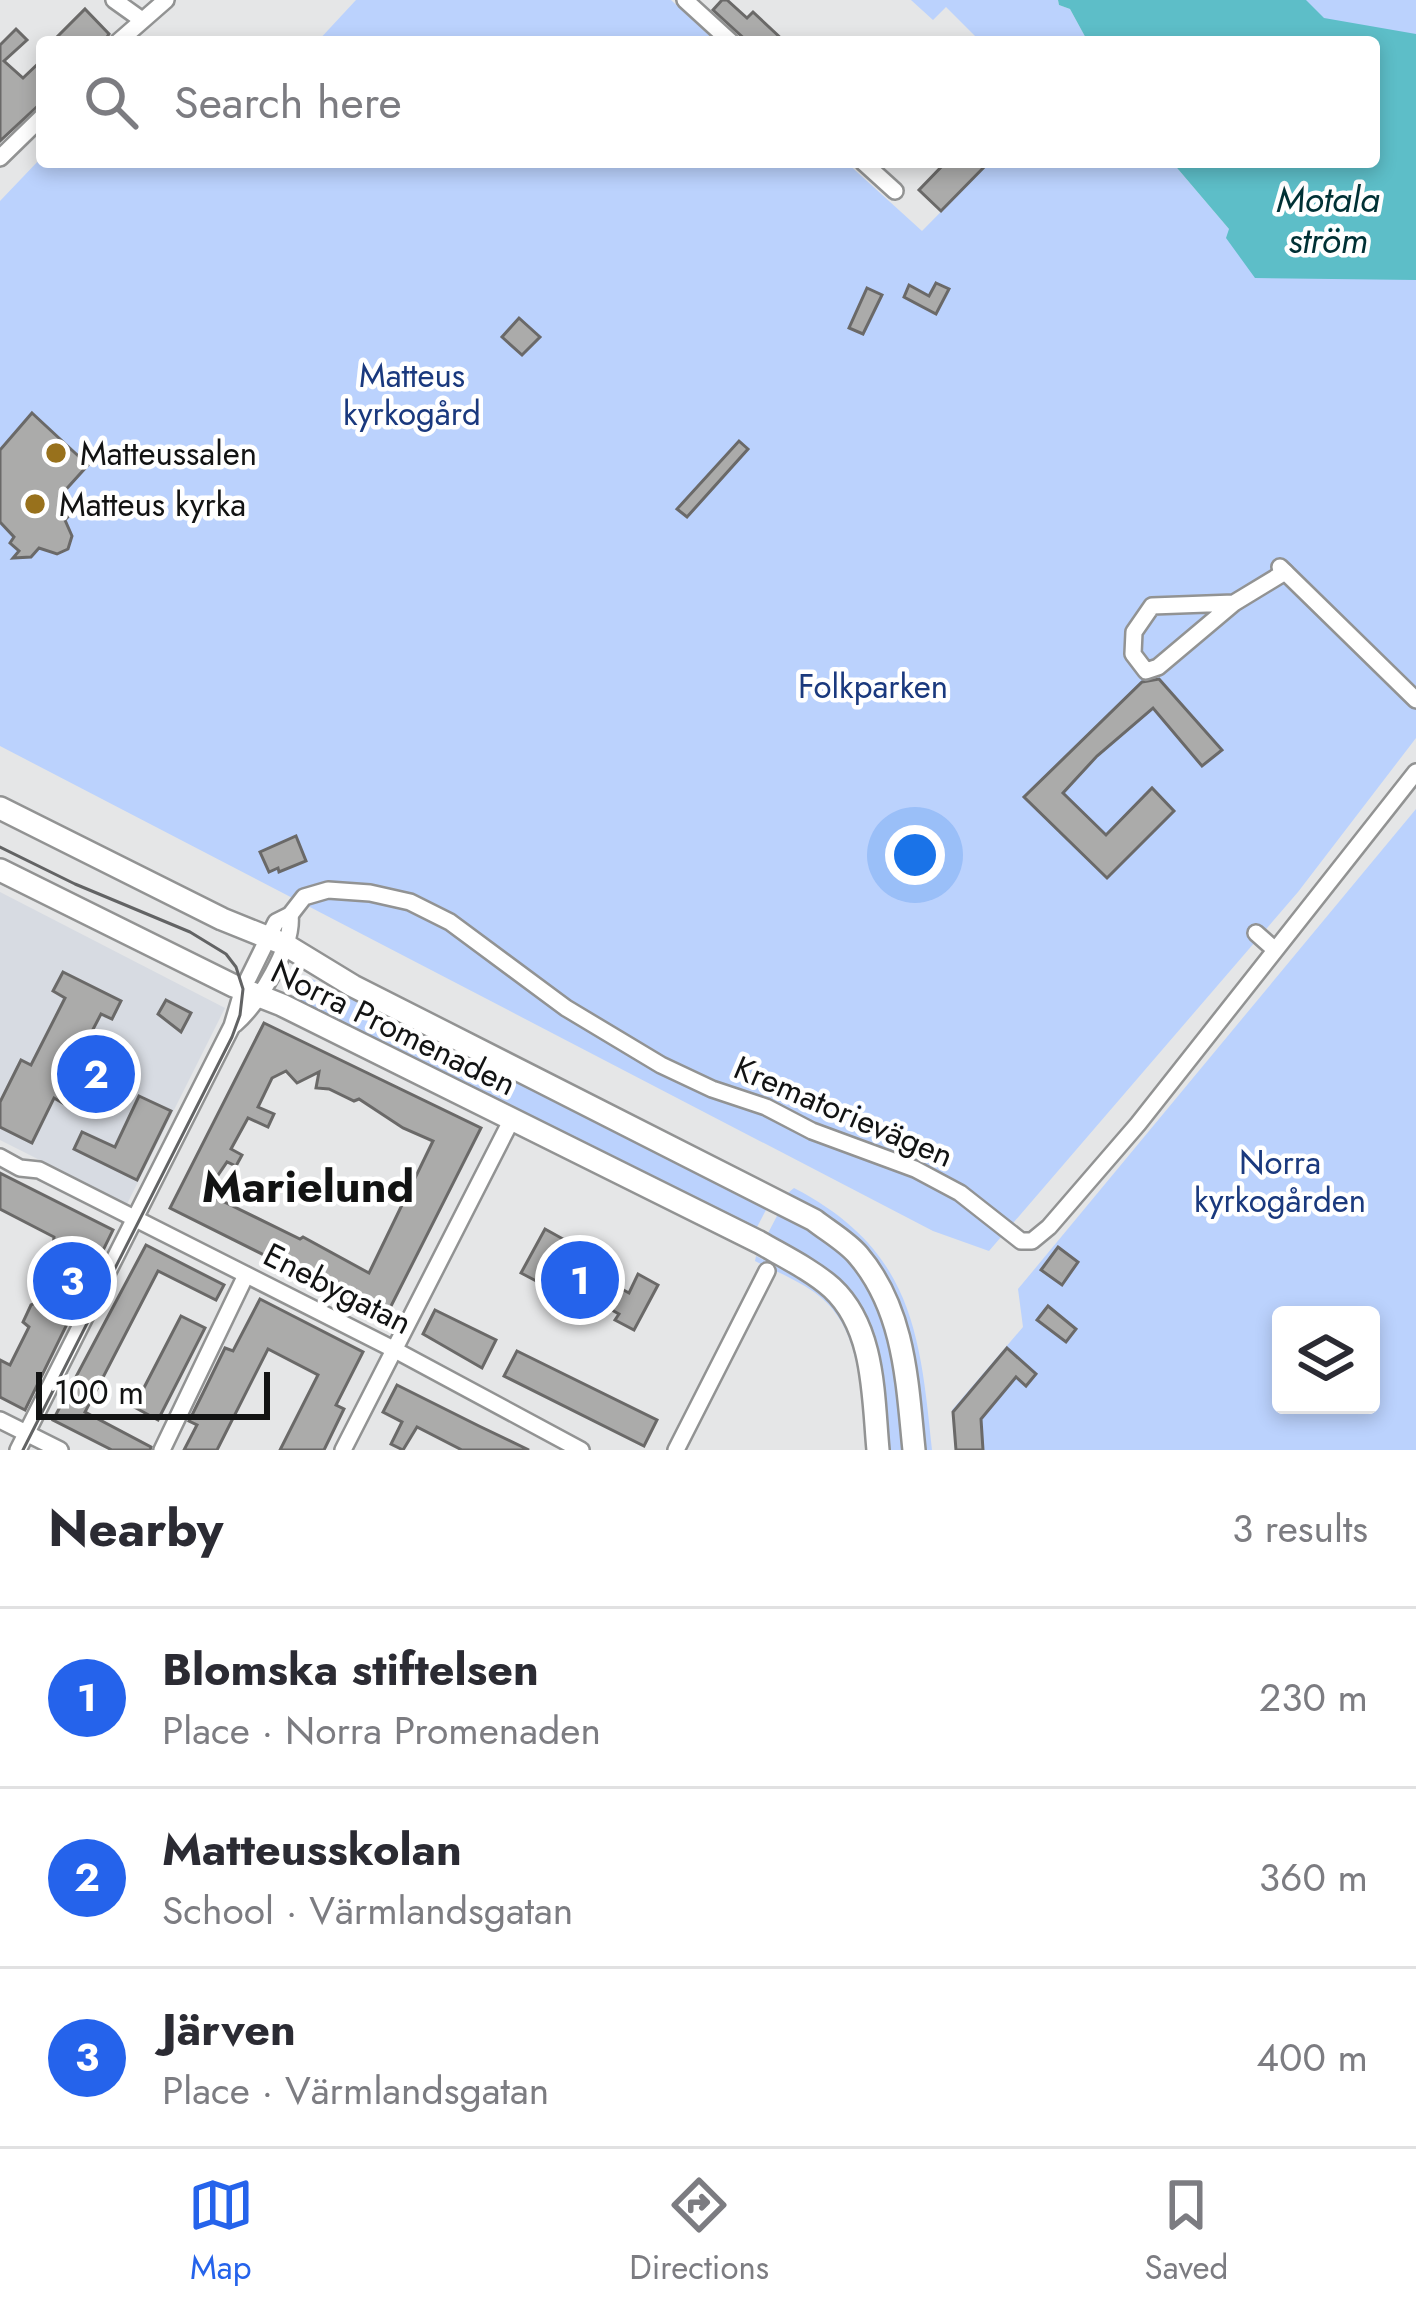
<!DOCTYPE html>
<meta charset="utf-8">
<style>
:root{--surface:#fff;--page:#f2f2f3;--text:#2b2b33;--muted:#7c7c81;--line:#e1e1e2;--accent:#2563eb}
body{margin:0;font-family:Jost,sans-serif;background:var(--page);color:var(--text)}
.controls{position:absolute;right:36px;bottom:36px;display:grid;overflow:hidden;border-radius:12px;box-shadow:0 6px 18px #0003}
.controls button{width:108px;height:108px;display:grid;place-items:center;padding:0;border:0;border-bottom:3px solid var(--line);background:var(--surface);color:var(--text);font:60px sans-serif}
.scale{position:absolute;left:36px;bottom:30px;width:234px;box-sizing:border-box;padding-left:12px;border:6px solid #121313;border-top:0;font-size:33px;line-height:42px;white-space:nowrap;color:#121313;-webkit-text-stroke:9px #fff;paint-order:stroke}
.you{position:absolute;left:915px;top:855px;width:42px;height:42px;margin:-30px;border:9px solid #fff;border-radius:50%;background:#1a73e8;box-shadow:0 0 0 18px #1a73e833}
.badge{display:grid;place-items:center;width:78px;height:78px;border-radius:50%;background:var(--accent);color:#fff;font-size:39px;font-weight:700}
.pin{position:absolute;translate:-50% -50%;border:6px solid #fff;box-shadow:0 3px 12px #0006}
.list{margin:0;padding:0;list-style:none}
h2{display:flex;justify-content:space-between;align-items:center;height:156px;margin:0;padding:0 48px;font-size:51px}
h2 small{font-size:39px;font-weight:400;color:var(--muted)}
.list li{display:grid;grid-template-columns:78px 1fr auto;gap:36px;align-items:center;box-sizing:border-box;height:180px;padding:0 48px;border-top:3px solid var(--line)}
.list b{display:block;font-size:45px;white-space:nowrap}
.list p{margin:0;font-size:39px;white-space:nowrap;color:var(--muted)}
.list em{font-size:39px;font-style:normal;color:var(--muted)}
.icon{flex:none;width:66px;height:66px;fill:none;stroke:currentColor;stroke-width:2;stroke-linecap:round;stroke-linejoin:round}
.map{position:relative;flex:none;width:1416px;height:1450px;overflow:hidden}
.search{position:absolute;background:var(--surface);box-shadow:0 6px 18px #0003;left:36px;right:36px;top:36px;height:132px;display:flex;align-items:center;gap:30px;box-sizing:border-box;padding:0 42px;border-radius:12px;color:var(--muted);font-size:45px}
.sheet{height:696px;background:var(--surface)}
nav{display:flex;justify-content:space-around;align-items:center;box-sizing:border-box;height:168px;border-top:3px solid var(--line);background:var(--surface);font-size:33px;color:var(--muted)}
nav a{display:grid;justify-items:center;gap:6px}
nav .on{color:var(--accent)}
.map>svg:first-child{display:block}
</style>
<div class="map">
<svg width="1416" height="1450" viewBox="0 0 1416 1450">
<rect width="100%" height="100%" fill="#e5e6e7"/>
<!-- built -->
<polygon fill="#d7dbe2" points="0,892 225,1008 127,1204 0,1140"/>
<!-- green -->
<g fill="#bbd2fd" fill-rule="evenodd">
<polygon points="356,0 671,0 716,42 317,42"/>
<polygon points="911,0 1058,0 1059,5 1070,9 1088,42 981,42 946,7 933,20"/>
<polygon points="1251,0 1416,0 1416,738 1298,892 989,1251 933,1231 0,746 0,201 42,157 42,162 846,162 922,231 990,162 1172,162 1229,229 1374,162 1374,42"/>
<path d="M 1416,809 L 1416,1450 L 955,1450 L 952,1410 L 1023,1327 L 1018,1289 ZM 1281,1315 L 1371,1315 L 1371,1405 L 1281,1405 Z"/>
<polygon points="304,975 767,1208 755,1231 292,999"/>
<path d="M 794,1188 C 911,1249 920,1330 932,1450 L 926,1450 C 914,1330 906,1254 788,1193 Z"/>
<path d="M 778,1214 C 893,1270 893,1336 907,1450 L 889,1450 C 884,1407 889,1338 857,1304 C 835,1280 793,1257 766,1237 Z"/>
<path d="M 756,1256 C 867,1311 857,1336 872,1450 L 866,1450 C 860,1396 864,1327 814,1292 C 797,1280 775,1271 755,1261 Z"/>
</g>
<!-- water -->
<polygon fill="#5dbec8" points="1058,0 1306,0 1324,18 1416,34 1416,280 1255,278 1226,238 1229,229 1172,162 1374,162 1374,42 1088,42 1070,9 1059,5"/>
<!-- building -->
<g fill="#ababaa" stroke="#6a6968" stroke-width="3" fill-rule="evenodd">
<polygon points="722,0 727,0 747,18 753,12 785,42 748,42 713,10"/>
<polygon points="85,9 109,34 107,37 102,42 52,42"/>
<polygon points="16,29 27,40 4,61 23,78 42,60 42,102 0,141 0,45"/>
<polygon points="946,162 989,162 941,211 919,190"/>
<polygon points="936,283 949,289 936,314 904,297 909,285 929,296"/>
<polygon points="867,288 882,295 863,334 849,328"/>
<polygon points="519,318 540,337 522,355 502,337"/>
<polygon points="32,413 88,465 61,495 75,509 65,520 72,536 68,549 57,554 39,548 31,557 13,558 19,551 10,543 14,537 0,522 0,450"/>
<polygon points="739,441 748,449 687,517 677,509"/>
<polygon points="1159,679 1222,750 1202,766 1153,708 1097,756 1063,793 1106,835 1152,788 1174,811 1107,878 1024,797 1142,682"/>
<polygon points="296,836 306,861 279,872 278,868 269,872 260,852"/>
<polygon points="63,972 121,1001 112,1019 101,1014 88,1039 91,1051 80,1055 66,1084 75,1088 66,1105 54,1098 32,1143 0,1127 0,1102 21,1060 31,1065 65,998 53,991"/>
<polygon points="166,1000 191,1013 181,1032 158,1014"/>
<path d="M 264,1023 L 481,1128 L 386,1316 L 170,1208 ZM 286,1071 L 297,1083 L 319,1072 L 316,1088 L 329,1089 L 354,1101 L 359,1099 L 403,1128 L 433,1141 L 369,1273 L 303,1237 L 300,1239 L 206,1193 L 227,1162 L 236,1166 L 242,1155 L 231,1149 L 248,1118 L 268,1127 L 274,1114 L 258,1107 L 272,1078 Z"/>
<polygon points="139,1096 171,1111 137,1180 74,1149 82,1132 115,1147"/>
<polygon points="0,1173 113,1230 25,1410 0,1397 0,1360 10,1365 29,1327 23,1322 31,1305 42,1300 62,1259 53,1247 54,1237 0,1209"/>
<polygon points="545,1229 563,1239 554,1256 581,1271 583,1268 629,1293 638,1274 658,1285 634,1330 615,1320 619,1314 592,1299 590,1303 546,1276 542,1284 521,1273"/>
<polygon points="146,1245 224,1285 216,1300 158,1271 85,1412 151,1447 150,1450 112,1450 53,1420"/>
<polygon points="1058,1247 1078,1262 1062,1285 1041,1270"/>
<polygon points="260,1299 363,1352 336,1405 344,1409 324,1450 280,1450 318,1375 268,1349 217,1450 184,1450 197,1425 189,1421 203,1393 225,1348 233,1351"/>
<polygon points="1048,1306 1076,1329 1066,1342 1037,1320"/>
<polygon points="435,1310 496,1340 482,1368 423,1334"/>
<polygon points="181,1316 205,1328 158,1420 134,1407"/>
<polygon points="1007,1348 1036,1374 1026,1386 1016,1377 981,1419 983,1450 956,1450 953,1412"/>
<polygon points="517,1351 657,1420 644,1446 504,1376"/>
<polygon points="397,1385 479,1426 529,1450 462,1450 417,1427 403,1450 391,1444 402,1422 383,1412"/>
</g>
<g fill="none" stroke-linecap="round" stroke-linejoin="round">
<defs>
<g id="minor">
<polyline points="114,0 142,20"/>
<polyline points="685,0 731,42"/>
<polyline points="118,42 166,0"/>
<polyline points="0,158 42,117"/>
<polyline points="863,162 895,191"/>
<polyline points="1280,567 1416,700"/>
<polyline points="1234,603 1152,606 1134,632 1133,654 1146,671 1158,667 1234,603 1285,572"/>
<polyline points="1256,933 1274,949"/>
<path d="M 235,1024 C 258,1004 294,946 290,915"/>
<polyline points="0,1157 20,1168 39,1170 395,1350 581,1450"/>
<polyline points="0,1420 60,1450"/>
<polyline points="18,1450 232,1026 243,989 276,922 290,915 304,897 328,890 370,893 410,902 450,922 566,1008 661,1065 712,1089 766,1107 812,1131 915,1169 960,1193 1021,1241 1032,1241 1049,1227 1138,1124 1416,772"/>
<polyline points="162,1450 246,1275"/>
<polyline points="343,1450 511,1121"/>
<polyline points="676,1450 767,1271"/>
</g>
<g id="major">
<path d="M 0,808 L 222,919 L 284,944 L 353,986 L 814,1220 C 828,1231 847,1242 858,1255 C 905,1310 907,1382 914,1450"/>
<path d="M 0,870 L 234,986 L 282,1005 L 759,1242 C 783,1256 812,1270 832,1288 C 875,1328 873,1396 878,1450"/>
</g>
</defs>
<!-- minor casing -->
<use href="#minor" stroke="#929393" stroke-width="20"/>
<!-- major casing -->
<use href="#major" stroke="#929393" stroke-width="26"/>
<!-- minor -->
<use href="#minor" stroke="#fff" stroke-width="15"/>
<!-- major -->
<use href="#major" stroke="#fff" stroke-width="21"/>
<!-- tram -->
<polyline stroke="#626364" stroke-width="3" points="0,847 75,884 190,932 226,954 236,967 243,989 240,1015 232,1037 23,1450"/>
</g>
<!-- markers -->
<g fill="#98711c" stroke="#fff" stroke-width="4.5">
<circle cx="56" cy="453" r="12"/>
<circle cx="35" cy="504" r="12"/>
</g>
<g text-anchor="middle" stroke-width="9" stroke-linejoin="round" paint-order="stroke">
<!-- park labels -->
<g font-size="33" fill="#1a397e" stroke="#fff">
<text x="412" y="387">Matteus<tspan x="412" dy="38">kyrkogård</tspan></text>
<text x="873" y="698">Folkparken</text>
<text x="1280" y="1174">Norra<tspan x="1280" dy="38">kyrkogården</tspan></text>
</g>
<!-- poi labels -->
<g font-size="33" fill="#121313" stroke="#fff" text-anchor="start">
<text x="80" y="465">Matteussalen</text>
<text x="59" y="516">Matteus kyrka</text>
</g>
<!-- street labels -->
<g font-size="33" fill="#121313" stroke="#fff">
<text transform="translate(394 1027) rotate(26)" y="12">Norra Promenaden</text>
<text transform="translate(844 1111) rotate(23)" y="12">Krematorievägen</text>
<text transform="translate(338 1288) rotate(27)" y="12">Enebygatan</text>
</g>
<!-- water labels -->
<g font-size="36" font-style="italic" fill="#003135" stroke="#fff">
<text x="1328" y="212">Motala<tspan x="1328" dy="41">ström</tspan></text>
</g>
<!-- district labels -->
<g font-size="45" font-weight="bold" fill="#121313" stroke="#fff">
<text x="308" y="1202">Marielund</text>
</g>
</g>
</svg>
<div class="controls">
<button><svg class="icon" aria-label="layers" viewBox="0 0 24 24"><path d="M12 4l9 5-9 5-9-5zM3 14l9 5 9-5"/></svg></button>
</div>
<div class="scale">100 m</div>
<div class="you"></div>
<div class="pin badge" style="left:580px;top:1280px">1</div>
<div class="pin badge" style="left:96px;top:1074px">2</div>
<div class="pin badge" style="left:72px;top:1281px">3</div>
<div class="search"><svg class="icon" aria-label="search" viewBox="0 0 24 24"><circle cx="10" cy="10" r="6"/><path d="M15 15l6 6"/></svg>Search here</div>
</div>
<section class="sheet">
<h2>Nearby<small>3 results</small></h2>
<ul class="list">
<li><span class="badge">1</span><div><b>Blomska stiftelsen</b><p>Place · Norra Promenaden</p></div><em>230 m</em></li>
<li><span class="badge">2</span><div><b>Matteusskolan</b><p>School · Värmlandsgatan</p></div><em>360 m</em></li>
<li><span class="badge">3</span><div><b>Järven</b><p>Place · Värmlandsgatan</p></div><em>400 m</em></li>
</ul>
</section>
<nav>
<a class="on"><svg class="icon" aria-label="map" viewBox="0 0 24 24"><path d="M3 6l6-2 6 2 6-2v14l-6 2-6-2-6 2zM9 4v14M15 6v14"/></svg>Map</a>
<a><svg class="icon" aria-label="directions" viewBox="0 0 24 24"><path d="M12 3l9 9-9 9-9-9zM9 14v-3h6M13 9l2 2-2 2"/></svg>Directions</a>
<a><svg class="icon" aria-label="saved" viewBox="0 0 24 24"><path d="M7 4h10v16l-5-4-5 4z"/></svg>Saved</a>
</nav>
